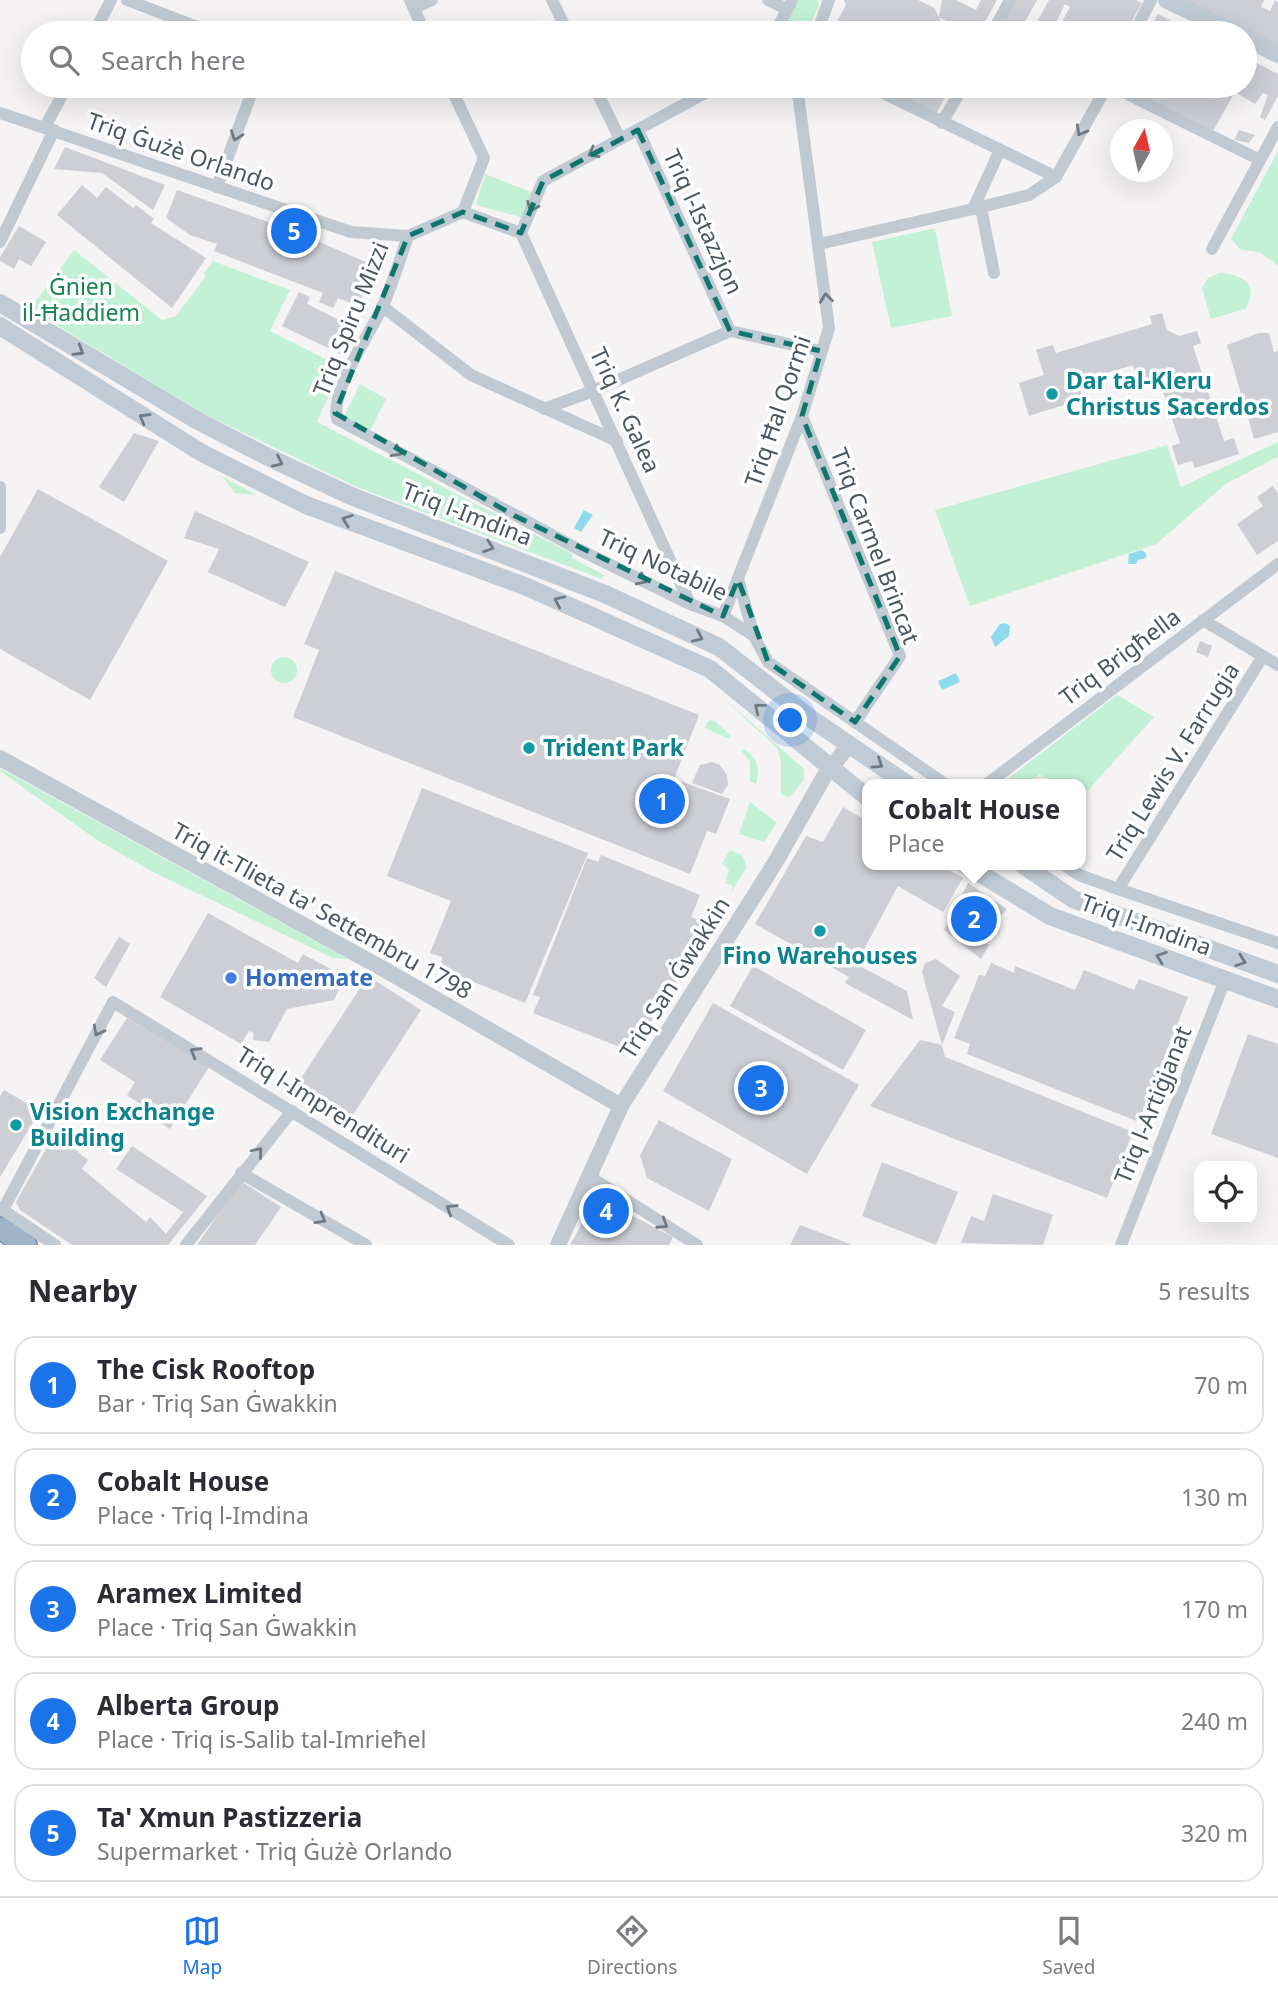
<!DOCTYPE html>
<meta charset="utf-8">
<style>
:root{--surface:#fff;--page:#f7f7f7;--text:#2b2b33;--muted:#7c7c81;--line:#e1e1e2;--accent:#1a73e8}
body{margin:0;font-family:"Noto Sans",sans-serif;background:var(--page);color:var(--text)}
.controls{position:absolute;right:21px;bottom:21px;display:grid;overflow:hidden;border-radius:14px;box-shadow:0 7px 28px #0002}
.controls button{width:63px;height:63px;display:grid;place-items:center;padding:0;border:0;border-bottom:2px solid var(--line);background:var(--surface);color:var(--text);font:35px sans-serif}
.compass{position:absolute;left:1110px;top:119px;width:63px;height:63px;border-radius:50%;background:var(--surface);box-shadow:0 7px 28px #0002;rotate:8deg}
.you{position:absolute;left:791px;top:721px;width:24px;height:24px;margin:-18px;border:5px solid #fff;border-radius:50%;background:#1a73e8;box-shadow:0 0 0 10px #1a73e833}
.badge{display:grid;place-items:center;width:46px;height:46px;border-radius:50%;background:var(--accent);color:#fff;font-size:23px;font-weight:700}
.pin{position:absolute;translate:-50% -50%;border:4px solid #fff;box-shadow:0 2px 7px #0006}
.popup{position:absolute;left:862px;top:779px;width:224px;height:91px;box-sizing:border-box;display:grid;place-content:center;border-radius:14px;background:var(--surface);filter:drop-shadow(0 2px 5px #0005);font-size:23px;white-space:nowrap;color:var(--muted)}
.popup b{font-size:26px;color:var(--text)}
.popup::after{content:'';position:absolute;left:50%;top:100%;margin-left:-14px;border:14px solid transparent;border-top-color:var(--surface)}
.list{margin:0;padding:0;list-style:none}
h2{display:flex;justify-content:space-between;align-items:center;height:91px;margin:0;padding:0 28px;font-size:30px}
h2 small{font-size:23px;font-weight:400;color:var(--muted)}
.list li{display:grid;grid-template-columns:46px 1fr auto;gap:21px;align-items:center;box-sizing:border-box;height:98px;margin:0 14px 14px;padding:0 14px;border:2px solid var(--line);border-radius:21px}
.list b{display:block;font-size:26px;white-space:nowrap}
.list p{margin:0;font-size:23px;white-space:nowrap;color:var(--muted)}
.list em{font-size:23px;font-style:normal;color:var(--muted)}
.icon{flex:none;width:38px;height:38px;fill:none;stroke:currentColor;stroke-width:2;stroke-linecap:round;stroke-linejoin:round}
.map{position:relative;flex:none;width:1278px;height:1245px;overflow:hidden}
.search{position:absolute;background:var(--surface);box-shadow:0 7px 28px #0002;left:21px;right:21px;top:21px;height:77px;display:flex;align-items:center;gap:18px;box-sizing:border-box;padding:0 24px;border-radius:38px;color:var(--muted);font-size:26px}
.sheet{height:651px;background:var(--surface)}
nav{display:flex;justify-content:space-around;align-items:center;box-sizing:border-box;height:98px;border-top:2px solid var(--line);background:var(--surface);font-size:19px;color:var(--muted)}
nav a{display:grid;justify-items:center;gap:4px}
nav .on{color:var(--accent)}
.map>svg:first-child{display:block}
</style>
<div class="map">
<svg width="1278" height="1245" viewBox="0 0 1278 1245">
<rect width="100%" height="100%" fill="#f5f3f3"/>
<!-- green -->
<g fill="#c3f1d5">
<polygon points="798,0 818,0 819,5 806,33 782,33"/>
<polygon points="1278,151 1278,265 1259,252 1241,250 1231,239"/>
<polygon points="485,174 536,194 524,218 476,205"/>
<polygon points="935,228 952,316 891,328 872,242"/>
<polygon points="74,250 162,320 176,316 206,276 204,273 213,261 290,290 270,331 341,367 317,422 569,552 573,555 572,558 604,575 602,579 357,487 202,413 30,309"/>
<path d="M 1220,273 C 1243,274 1260,286 1245,309 L 1211,319 L 1202,288 L 1208,278 Z"/>
<polygon points="360,384 386,399 369,432 344,416"/>
<polygon points="1278,442 1278,457 1227,483 1156,544 970,606 935,510 1167,445 1181,487"/>
<polygon points="222,476 256,495 235,493"/>
<circle cx="284" cy="670" r="13"/>
<polygon points="719,694 804,769 804,779 790,797 781,795 781,761 777,748"/>
<polygon points="1117,695 1154,717 1081,798 1081,784 1056,784 1039,774 1032,784 1001,784"/>
<polygon points="714,720 731,736 730,739 705,728 708,721"/>
<path d="M 743,749 C 757,755 761,769 756,784 L 750,781 L 750,762 L 741,750 Z"/>
<polygon points="1,769 348,959 333,958 155,873 97,840 0,771"/>
<polygon points="750,802 777,823 764,842 739,834"/>
<polygon points="730,850 742,855 747,867 731,893 733,886 725,883 729,870 722,863"/>
</g>
<!-- water -->
<g fill="#90daee">
<polygon points="584,510 593,515 581,532 574,528"/>
<polygon points="1141,550 1146,553 1146,558 1138,560 1136,564 1128,564 1129,554"/>
<polygon points="1005,623 1010,626 1009,636 995,647 991,637 1000,624"/>
<polygon points="956,673 960,682 942,690 938,681"/>
</g>
<!-- building -->
<g fill="#cdcfd5">
<polygon points="844,0 918,0 934,8 939,17 942,0 956,0 976,10 981,0 997,0 979,33 954,33 947,30 950,23 939,17 945,33 831,33 846,5"/>
<polygon points="1014,0 1037,0 1019,33 1000,24"/>
<polygon points="1049,0 1136,0 1142,3 1125,33 1056,33 1070,7 1065,4 1051,33 1031,33"/>
<polygon points="1184,0 1264,0 1261,7 1270,11 1275,0 1278,2 1278,49"/>
<polygon points="1158,14 1181,26 1196,33 1147,33"/>
<polygon points="1245,57 1278,74 1278,96 1265,120 1260,117 1268,95 1263,93 1255,104 1235,92 1213,131 1120,86 1245,86"/>
<polygon points="883,86 951,86 936,114"/>
<polygon points="1239,130 1255,135 1249,143 1234,140"/>
<polygon points="65,147 165,185 153,210 102,173 54,169"/>
<polygon points="82,185 97,198 106,187 133,208 136,205 154,219 151,223 206,258 172,308 57,215"/>
<polygon points="177,190 294,231 375,266 358,306 338,298 333,308 319,302 323,293 214,251 217,244 190,235 166,218"/>
<polygon points="19,226 46,242 31,266 19,259 14,269 0,261 0,257"/>
<polygon points="299,292 310,297 307,304 353,327 343,355 282,326"/>
<polygon points="1162,313 1167,330 1179,336 1197,331 1201,343 1193,346 1224,441 1234,438 1239,454 1195,468 1192,461 1178,465 1172,446 1180,443 1161,386 1152,389 1138,383 1133,365 1078,382 1083,399 1029,416 1019,383 1044,375 1036,350 1053,345 1056,353 1152,324 1150,316"/>
<polygon points="1259,333 1269,333 1274,352 1278,351 1278,432 1254,439 1227,345"/>
<polygon points="134,433 159,441 124,502 99,487"/>
<polygon points="1273,486 1278,494 1278,541 1257,555 1237,524 1263,506 1257,497"/>
<polygon points="38,489 168,561 90,700 0,649 0,557"/>
<polygon points="195,511 309,562 285,607 208,572 219,549 184,538"/>
<polygon points="335,571 699,715 674,779 730,799 716,834 707,831 690,874 293,717 319,650 304,644"/>
<polygon points="1200,641 1212,646 1208,657 1196,652"/>
<polygon points="712,762 720,765 727,775 728,785 722,794 692,783 700,765"/>
<polygon points="422,788 588,853 525,1003 442,969 442,957 430,953 451,901 387,876"/>
<polygon points="843,807 867,821 867,865 941,865 963,878 943,912 898,886 856,964 907,991 913,1020 845,983 849,977 755,924 806,836 823,842"/>
<polygon points="601,855 700,895 691,917 701,921 681,972 673,987 670,984 663,1003 660,1002 644,1037 620,1047 533,1013 540,997 533,995 587,858 598,862"/>
<polygon points="968,883 1007,909 980,939 989,945 981,959 944,930"/>
<polygon points="208,913 298,963 303,954 340,974 335,982 341,985 334,1000 287,1009 269,1042 253,1040 254,1033 249,1031 241,1044 160,997"/>
<polygon points="119,937 130,944 106,987 94,978"/>
<polygon points="936,959 960,976 942,1006 955,1012 942,1045 922,972 925,963"/>
<polygon points="991,963 1014,973 1015,966 1075,990 1084,970 1134,990 1139,979 1188,997 1139,1122 967,1054 970,1044 954,1038 979,975 985,976"/>
<polygon points="753,966 866,1030 843,1070 730,1006"/>
<polygon points="368,976 421,1010 345,1127 292,1092"/>
<polygon points="713,1003 859,1085 807,1174 663,1091"/>
<polygon points="127,1018 209,1067 170,1129 147,1114 149,1110 127,1095 135,1082 100,1060"/>
<polygon points="1248,1034 1278,1044 1278,1158 1211,1134"/>
<polygon points="920,1040 942,1045 945,1057 1133,1132 1107,1198 870,1106"/>
<polygon points="4,1090 40,1111 0,1177 0,1096"/>
<polygon points="659,1120 732,1159 709,1211 647,1178 640,1155"/>
<polygon points="55,1133 88,1160 82,1169 146,1222 150,1217 166,1234 183,1212 116,1169 132,1146 207,1196 168,1245 72,1245 20,1210 16,1202"/>
<polygon points="882,1162 958,1192 936,1245 862,1216"/>
<polygon points="241,1181 281,1207 255,1245 197,1245"/>
<polygon points="993,1194 1053,1215 1043,1245 961,1243 971,1216 984,1221"/>
<polygon points="597,1197 673,1237 669,1245 570,1245"/>
<polygon points="800,1225 853,1245 790,1245"/>
</g>
<g fill="none" stroke-linecap="round" stroke-linejoin="round">
<defs>
<polyline id="trunk" points="0,1228 26,1245"/>
</defs>
<!-- trunk casing -->
<use href="#trunk" stroke="#7690ad" stroke-width="24"/>
<!-- minor -->
<g stroke="#c1cad2" stroke-width="12">
<polyline points="127,0 213,33"/>
<polyline points="410,0 425,33"/>
<polyline points="552,0 568,33"/>
<polyline points="768,0 787,9"/>
<polyline points="414,8 432,0"/>
<polyline points="996,27 1009,33"/>
<polyline points="94,33 111,0"/>
<polyline points="775,33 792,0"/>
<polyline points="817,33 829,0"/>
<polyline points="992,33 1010,0"/>
<polyline points="1134,33 1151,0"/>
<polyline points="450,86 484,158 463,212 521,233 690,604"/>
<polyline points="594,86 620,139"/>
<polyline points="869,86 1056,177"/>
<polyline points="1111,86 1260,160"/>
<polyline points="0,113 351,232 408,236 463,212"/>
<polyline points="942,123 963,86"/>
<polyline points="45,127 67,86"/>
<polyline points="638,130 730,331"/>
<polyline points="217,187 254,86"/>
<polyline points="981,208 994,273"/>
<polyline points="973,209 1029,195 1056,177 1107,86"/>
<polyline points="521,233 543,181 718,86"/>
<path d="M 408,236 C 400,260 392,285 382,308 C 369,335 330,391 337,419 L 578,549 L 690,604 L 723,616 L 754,636 L 768,662 L 945,784"/>
<polyline points="0,242 54,130"/>
<polyline points="819,244 973,209 1000,150"/>
<polyline points="1212,249 1278,127"/>
<polyline points="382,306 471,375 617,441"/>
<polyline points="544,409 593,391 730,331 821,351"/>
<polyline points="802,416 900,656 855,722"/>
<polyline points="0,487 0,528"/>
<polyline points="738,579 754,636"/>
<polyline points="723,616 802,416 829,328 797,86"/>
<polyline points="1203,620 1278,665"/>
<polyline points="987,784 1278,564"/>
<polyline points="1064,865 1079,875 1118,889 1278,943"/>
<polyline points="1118,889 1263,656"/>
<polyline points="241,1173 366,1245"/>
<polyline points="589,1176 697,1245"/>
<polyline points="0,1208 55,1245"/>
<polyline points="3,1210 113,1002 509,1245"/>
<polyline points="186,1245 292,1111"/>
<polyline points="1121,1245 1225,980"/>
</g>
<!-- tertiary -->
<g stroke="#c1cad2" stroke-width="16">
<polyline points="0,758 387,971 621,1106"/>
<polyline points="558,1245 621,1106 775,863 825,775 849,745"/>
</g>
<!-- secondary -->
<g stroke="#c1cbd6" stroke-width="18">
<polyline points="1167,0 1236,33"/>
<polyline points="1245,38 1278,54"/>
<polyline points="0,303 198,421 270,458 351,496 605,594 719,647 813,720 907,784"/>
<polyline points="0,326 202,453 306,505 527,587 710,669 867,797"/>
<polyline points="966,865 1050,916 1278,999"/>
<polyline points="1023,865 1073,899 1278,974"/>
</g>
<!-- trunk -->
<use href="#trunk" stroke="#9fb4c9" stroke-width="21"/>
</g>
<!-- one-way arrows -->
<defs><path id="oneway-chevron" d="M-2-3.5L2.5 0L-2 3.5" fill="none" stroke-width="1.6" stroke-linecap="round" stroke-linejoin="round" transform="scale(1.75)"/></defs>
<g stroke="#6e7983">
<use href="#oneway-chevron" transform="translate(1081 131) rotate(119)"/>
<use href="#oneway-chevron" transform="translate(236 136) rotate(110)"/>
<use href="#oneway-chevron" transform="translate(593 153) rotate(151)"/>
<use href="#oneway-chevron" transform="translate(532 207) rotate(113)"/>
<use href="#oneway-chevron" transform="translate(826 298) rotate(-97)"/>
<use href="#oneway-chevron" transform="translate(397 452) rotate(29)"/>
<use href="#oneway-chevron" transform="translate(642 580) rotate(26)"/>
<use href="#oneway-chevron" transform="translate(98 1031) rotate(118)"/>
<use href="#oneway-chevron" transform="translate(195 1052) rotate(-149)"/>
<use href="#oneway-chevron" transform="translate(258 1152) rotate(-50)"/>
<use href="#oneway-chevron" transform="translate(451 1209) rotate(-148)"/>
<use href="#oneway-chevron" transform="translate(321 1219) rotate(30)"/>
<use href="#oneway-chevron" transform="translate(663 1224) rotate(33)"/>
</g>
<g stroke="#6e7984">
<use href="#oneway-chevron" transform="translate(79 351) rotate(31)"/>
<use href="#oneway-chevron" transform="translate(144 418) rotate(-149)"/>
<use href="#oneway-chevron" transform="translate(278 462) rotate(25)"/>
<use href="#oneway-chevron" transform="translate(347 520) rotate(-160)"/>
<use href="#oneway-chevron" transform="translate(489 547) rotate(20)"/>
<use href="#oneway-chevron" transform="translate(559 601) rotate(-156)"/>
<use href="#oneway-chevron" transform="translate(698 637) rotate(25)"/>
<use href="#oneway-chevron" transform="translate(759 708) rotate(-141)"/>
<use href="#oneway-chevron" transform="translate(878 764) rotate(34)"/>
<use href="#oneway-chevron" transform="translate(1161 957) rotate(-160)"/>
<use href="#oneway-chevron" transform="translate(1241 961) rotate(20)"/>
</g>
<!-- marked area -->
<path fill="none" stroke="#0f766e" stroke-width="5" stroke-dasharray="14 9" stroke-linejoin="round" d="M 638,130 L 730,331 L 821,351 L 802,416 L 900,656 L 855,722 L 768,662 L 738,579 L 723,616 L 515,516 L 335,413 L 408,236 L 463,212 L 521,233 L 543,181 Z"/>
<!-- markers -->
<g fill="#0f9aa8" stroke="#fff" stroke-width="2.5">
<circle cx="1052" cy="394" r="7"/>
<circle cx="529" cy="748" r="7"/>
<circle cx="820" cy="931" r="7"/>
<circle cx="16" cy="1125" r="7"/>
</g>
<circle fill="#3f7fe0" stroke="#fff" stroke-width="2.5" cx="231" cy="978" r="7"/>
<g text-anchor="middle" stroke-width="7" stroke-linejoin="round" paint-order="stroke">
<!-- street labels -->
<g font-size="23" fill="#4a5661" stroke="#fff">
<text transform="translate(181 152) rotate(19)" y="8">Triq Ġużè Orlando</text>
<text transform="translate(703 222) rotate(65)" y="8">Triq l-Istazzjon</text>
<text transform="translate(351 319) rotate(-68)" y="8">Triq Spiru Mizzi</text>
<text transform="translate(625 410) rotate(65)" y="8">Triq K. Galea</text>
<text transform="translate(778 411) rotate(-71)" y="8">Triq Ħal Qormi</text>
<text transform="translate(467 514) rotate(21)" y="8">Triq l-Imdina</text>
<text transform="translate(875 546) rotate(69)" y="8">Triq Carmel Brincat</text>
<text transform="translate(663 565) rotate(25)" y="8">Triq Notabile</text>
<text transform="translate(1120 657) rotate(-37)" y="8">Triq Brigħella</text>
<text transform="translate(1173 762) rotate(-58)" y="8">Triq Lewis V. Farrugia</text>
<text transform="translate(322 911) rotate(29)" y="8">Triq it-Tlieta ta' Settembru 1798</text>
<text transform="translate(1146 925) rotate(20)" y="8">Triq l-Imdina</text>
<text transform="translate(675 978) rotate(-58)" y="8">Triq San Ġwakkin</text>
<text transform="translate(323 1105) rotate(32)" y="8">Triq l-Imprendituri</text>
<text transform="translate(1153 1105) rotate(-68)" y="8">Triq l-Artiġjanat</text>
</g>
<!-- park labels -->
<g font-size="23" fill="#17864f" stroke="#fff">
<text x="81" y="295">Ġnien<tspan x="81" dy="26">il-Ħaddiem</tspan></text>
</g>
<!-- culture labels -->
<g font-size="23" font-weight="bold" fill="#0d838f" stroke="#fff" text-anchor="start">
<text x="1066" y="389">Dar tal-Kleru<tspan x="1066" dy="26">Christus Sacerdos</tspan></text>
<text x="543" y="756">Trident Park</text>
<text x="820" y="964" text-anchor="middle">Fino Warehouses</text>
<text x="30" y="1120">Vision Exchange<tspan x="30" dy="26">Building</tspan></text>
</g>
<!-- shop labels -->
<g font-size="23" font-weight="bold" fill="#366cbe" stroke="#fff" text-anchor="start">
<text x="245" y="986">Homemate</text>
</g>
</g>
</svg>
<div class="controls">
<button><svg class="icon" aria-label="locate" viewBox="0 0 24 24"><circle cx="12" cy="12" r="6"/><path d="M12 2v4M12 18v4M2 12h4M18 12h4"/></svg></button>
</div>
<svg class="compass" viewBox="-18 -18 36 36"><path d="M0-13l5 13h-10z" fill="#e53935"/><path d="M0 13l5-13h-10z" fill="#7c7c81"/></svg>
<div class="you"></div>
<div class="pin badge" style="left:662px;top:801px">1</div>
<div class="pin badge" style="left:974px;top:919px">2</div>
<div class="popup"><b>Cobalt House</b>Place</div>
<div class="pin badge" style="left:761px;top:1088px">3</div>
<div class="pin badge" style="left:606px;top:1211px">4</div>
<div class="pin badge" style="left:294px;top:231px">5</div>
<div class="search"><svg class="icon" aria-label="search" viewBox="0 0 24 24"><circle cx="10" cy="10" r="6"/><path d="M15 15l6 6"/></svg>Search here</div>
</div>
<section class="sheet">
<h2>Nearby<small>5 results</small></h2>
<ul class="list">
<li><span class="badge">1</span><div><b>The Cisk Rooftop</b><p>Bar · Triq San Ġwakkin</p></div><em>70 m</em></li>
<li><span class="badge">2</span><div><b>Cobalt House</b><p>Place · Triq l-Imdina</p></div><em>130 m</em></li>
<li><span class="badge">3</span><div><b>Aramex Limited</b><p>Place · Triq San Ġwakkin</p></div><em>170 m</em></li>
<li><span class="badge">4</span><div><b>Alberta Group</b><p>Place · Triq is-Salib tal-Imrieħel</p></div><em>240 m</em></li>
<li><span class="badge">5</span><div><b>Ta' Xmun Pastizzeria</b><p>Supermarket · Triq Ġużè Orlando</p></div><em>320 m</em></li>
</ul>
</section>
<nav>
<a class="on"><svg class="icon" aria-label="map" viewBox="0 0 24 24"><path d="M3 6l6-2 6 2 6-2v14l-6 2-6-2-6 2zM9 4v14M15 6v14"/></svg>Map</a>
<a><svg class="icon" aria-label="directions" viewBox="0 0 24 24"><path d="M12 3l9 9-9 9-9-9zM9 14v-3h6M13 9l2 2-2 2"/></svg>Directions</a>
<a><svg class="icon" aria-label="saved" viewBox="0 0 24 24"><path d="M7 4h10v16l-5-4-5 4z"/></svg>Saved</a>
</nav>
